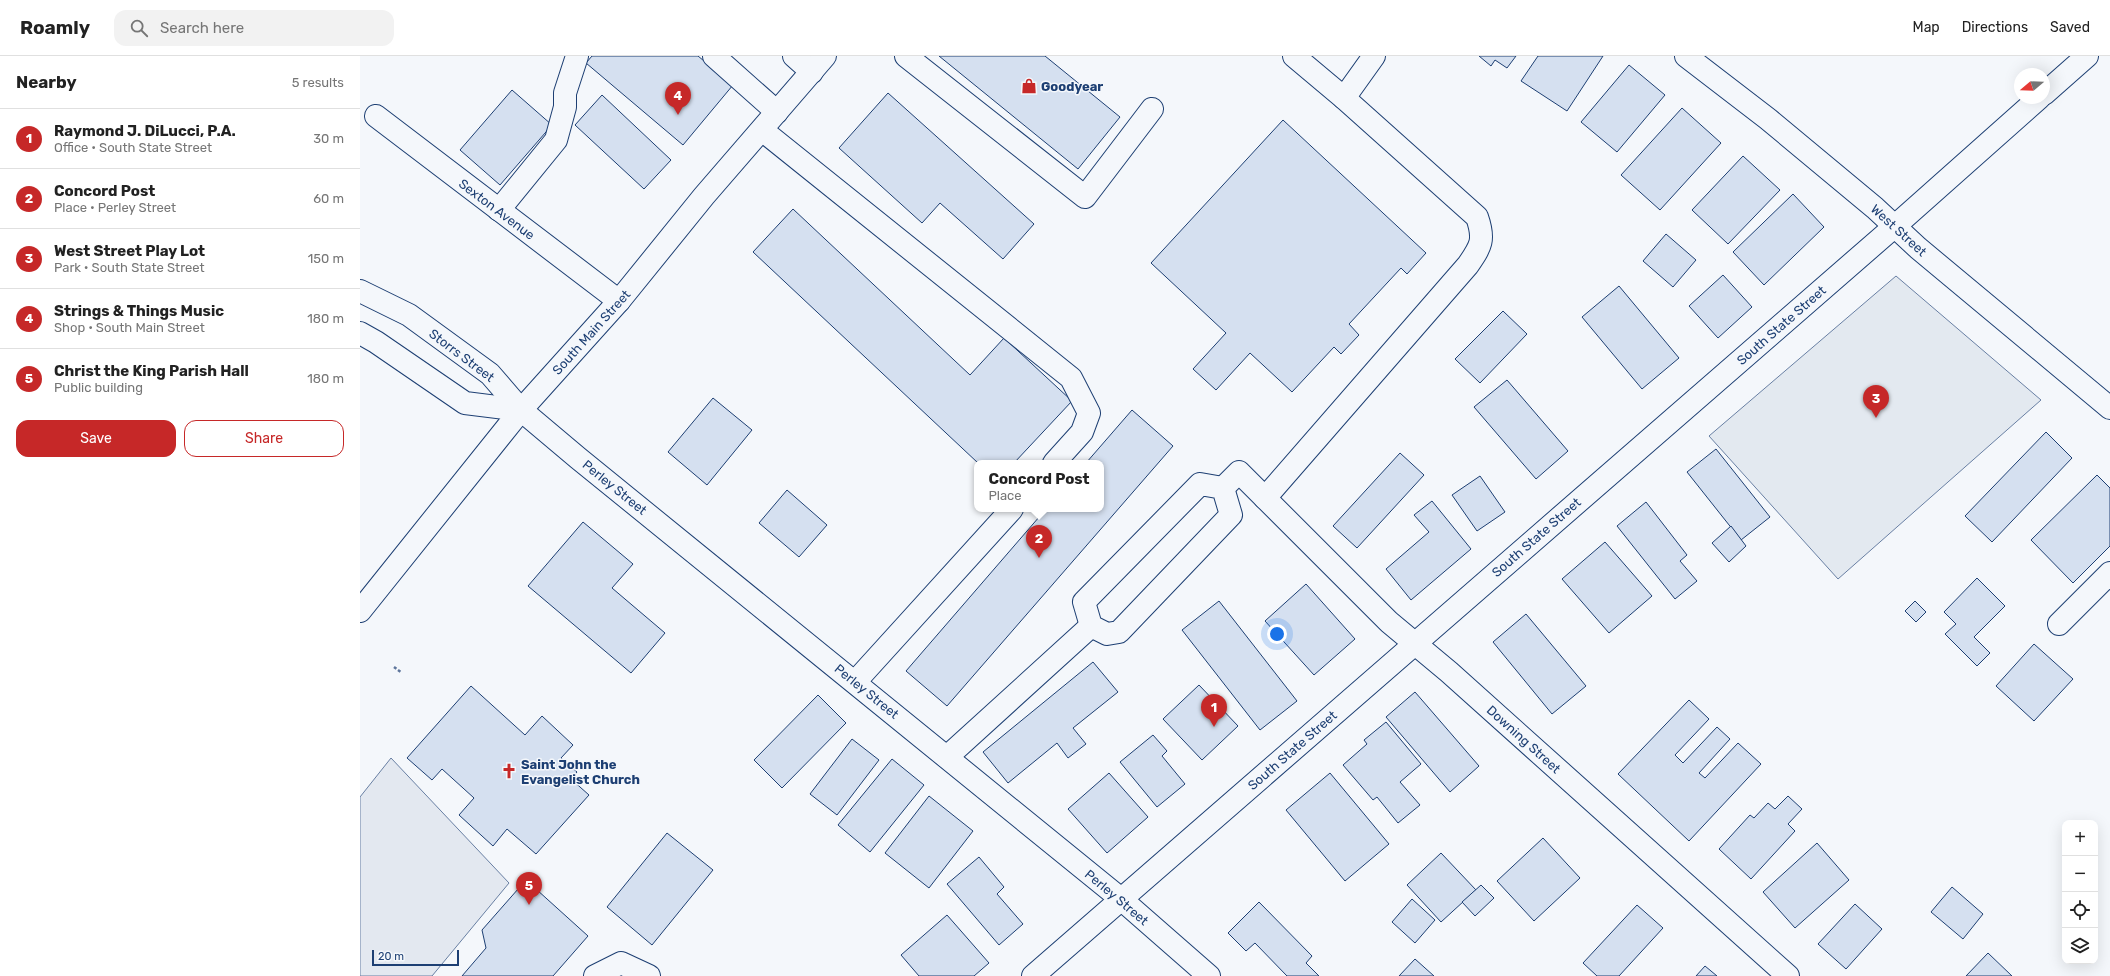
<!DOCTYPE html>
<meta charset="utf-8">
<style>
:root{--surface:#fff;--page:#f2f2f2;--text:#222;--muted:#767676;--line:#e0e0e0;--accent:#c62828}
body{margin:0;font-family:Rubik,sans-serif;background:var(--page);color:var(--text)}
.controls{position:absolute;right:12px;bottom:12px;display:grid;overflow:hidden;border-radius:8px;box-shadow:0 4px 16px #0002}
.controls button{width:36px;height:36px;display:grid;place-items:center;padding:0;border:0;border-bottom:1px solid var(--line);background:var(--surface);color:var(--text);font:20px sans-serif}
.compass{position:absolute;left:1654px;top:12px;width:36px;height:36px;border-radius:50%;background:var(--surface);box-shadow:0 4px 16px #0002;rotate:251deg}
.scale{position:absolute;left:12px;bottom:10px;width:87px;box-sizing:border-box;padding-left:4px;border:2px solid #1d3f73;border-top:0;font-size:11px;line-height:14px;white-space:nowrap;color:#1d3f73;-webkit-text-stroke:3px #f4f7fb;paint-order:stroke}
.you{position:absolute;left:917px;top:578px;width:14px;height:14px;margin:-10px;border:3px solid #fff;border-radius:50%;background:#1a73e8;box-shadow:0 0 0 6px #1a73e833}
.badge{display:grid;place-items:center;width:26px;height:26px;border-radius:50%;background:var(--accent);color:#fff;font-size:13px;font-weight:700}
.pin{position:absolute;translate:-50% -33px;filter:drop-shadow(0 1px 2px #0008)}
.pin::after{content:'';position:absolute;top:21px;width:14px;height:12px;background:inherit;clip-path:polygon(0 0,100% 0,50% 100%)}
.popup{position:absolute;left:614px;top:404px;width:130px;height:52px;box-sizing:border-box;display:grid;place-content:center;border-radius:8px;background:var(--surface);filter:drop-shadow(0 1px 3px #0005);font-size:13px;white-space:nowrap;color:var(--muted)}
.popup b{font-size:15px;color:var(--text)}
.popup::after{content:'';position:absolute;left:50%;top:100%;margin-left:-8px;border:8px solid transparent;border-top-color:var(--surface)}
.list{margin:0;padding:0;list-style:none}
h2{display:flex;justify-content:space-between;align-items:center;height:52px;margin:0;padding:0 16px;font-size:17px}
h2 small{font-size:13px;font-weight:400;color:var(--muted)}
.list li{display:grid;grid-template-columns:26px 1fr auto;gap:12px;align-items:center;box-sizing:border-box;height:60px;padding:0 16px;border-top:1px solid var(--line)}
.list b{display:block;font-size:15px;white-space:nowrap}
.list p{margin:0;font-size:13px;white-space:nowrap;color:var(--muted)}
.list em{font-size:13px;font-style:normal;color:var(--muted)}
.actions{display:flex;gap:8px;padding:12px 16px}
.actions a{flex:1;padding:9px 0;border:1px solid var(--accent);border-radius:12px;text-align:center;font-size:14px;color:var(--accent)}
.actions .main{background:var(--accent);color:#fff}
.icon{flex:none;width:22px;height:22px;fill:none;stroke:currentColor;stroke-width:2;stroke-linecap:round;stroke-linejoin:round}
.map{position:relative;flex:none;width:1750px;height:920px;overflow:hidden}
header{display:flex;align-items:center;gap:24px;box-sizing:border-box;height:56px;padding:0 20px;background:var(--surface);border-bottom:1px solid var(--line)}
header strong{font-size:19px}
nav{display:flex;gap:22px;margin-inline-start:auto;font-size:14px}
.search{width:280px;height:36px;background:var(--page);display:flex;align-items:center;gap:10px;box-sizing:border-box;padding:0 14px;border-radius:12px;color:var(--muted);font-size:15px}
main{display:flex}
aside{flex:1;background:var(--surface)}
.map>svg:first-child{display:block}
</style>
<header>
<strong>Roamly</strong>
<div class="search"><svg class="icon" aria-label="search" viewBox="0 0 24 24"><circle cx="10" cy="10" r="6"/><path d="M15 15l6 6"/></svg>Search here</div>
<nav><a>Map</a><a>Directions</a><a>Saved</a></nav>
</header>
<main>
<aside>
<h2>Nearby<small>5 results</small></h2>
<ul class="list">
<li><span class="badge">1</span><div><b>Raymond J. DiLucci, P.A.</b><p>Office · South State Street</p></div><em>30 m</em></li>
<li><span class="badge">2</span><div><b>Concord Post</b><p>Place · Perley Street</p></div><em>60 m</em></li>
<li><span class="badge">3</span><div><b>West Street Play Lot</b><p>Park · South State Street</p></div><em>150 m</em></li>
<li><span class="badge">4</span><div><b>Strings &amp; Things Music</b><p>Shop · South Main Street</p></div><em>180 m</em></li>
<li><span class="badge">5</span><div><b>Christ the King Parish Hall</b><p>Public building</p></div><em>180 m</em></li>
</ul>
<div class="actions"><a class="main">Save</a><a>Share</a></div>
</aside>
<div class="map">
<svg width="1750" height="920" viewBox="0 0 1750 920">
<rect width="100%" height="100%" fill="#f4f7fb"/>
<!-- green -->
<polygon fill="#e3e9f0" stroke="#687fa3" points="1536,220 1681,344 1478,523 1349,380"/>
<!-- parking -->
<polygon fill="#e3e8f0" stroke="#687fa3" points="31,702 149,827 72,920 0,920 0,741"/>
<!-- building -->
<g fill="#d5e0f0" stroke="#1d3f73">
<polygon points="232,0 338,0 373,29 323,89 226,7"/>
<polygon points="579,0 685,0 760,61 718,113"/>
<polygon points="1119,0 1156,0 1147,12 1135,4 1131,10"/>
<polygon points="1178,0 1243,0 1207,55 1161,25"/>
<polygon points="1269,9 1305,39 1257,96 1221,66"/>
<polygon points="152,34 192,69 140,129 100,94"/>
<polygon points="528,37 674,168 643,203 580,147 562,167 479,92"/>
<polygon points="242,39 311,104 284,133 215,69"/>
<polygon points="1322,52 1361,87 1300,154 1261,119"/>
<polygon points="923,64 1066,197 1047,218 1041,212 989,268 999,279 981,298 974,291 932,336 890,297 856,334 833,313 866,277 791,207"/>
<polygon points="1383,100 1420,134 1368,188 1332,154"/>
<polygon points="1433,138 1464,171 1404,229 1373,196"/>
<polygon points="433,153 610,319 644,282 712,345 654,407 618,407 393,196"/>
<polygon points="1306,178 1336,204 1313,231 1283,205"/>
<polygon points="1363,219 1392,251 1358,282 1329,250"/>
<polygon points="1259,230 1319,302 1282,333 1222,261"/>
<polygon points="1143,255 1167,278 1120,327 1095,303"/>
<polygon points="1147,324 1208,395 1176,423 1114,351"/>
<polygon points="353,342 392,374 347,429 308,396"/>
<polygon points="772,354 813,390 587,650 546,615 686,453 741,453 741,407 726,407"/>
<polygon points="1686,376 1712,402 1632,486 1605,460"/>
<polygon points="1356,393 1410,461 1381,484 1327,416"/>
<polygon points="1040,397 1064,419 997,492 973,470"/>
<polygon points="1737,419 1750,432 1750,490 1713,527 1671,484"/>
<polygon points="1120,420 1145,456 1117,475 1092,439"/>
<polygon points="427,434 467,469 439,501 399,467"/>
<polygon points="1072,445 1111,493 1051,544 1026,513 1069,476 1054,459"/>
<polygon points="1286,446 1327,499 1320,505 1337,525 1315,543 1257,470"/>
<polygon points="223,466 273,508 252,532 305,577 271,617 168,530"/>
<polygon points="1371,470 1386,490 1369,506 1352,487"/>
<polygon points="1245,486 1292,540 1249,577 1202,523"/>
<polygon points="1617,522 1645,550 1614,581 1630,597 1617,610 1585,578 1596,568 1584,556"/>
<polygon points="946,528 995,583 954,619 905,565"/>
<polygon points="859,545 937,645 900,674 822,574"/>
<polygon points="1555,545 1566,556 1556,566 1545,555"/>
<polygon points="1166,558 1226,630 1192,658 1133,586"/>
<polygon points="1674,588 1713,623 1674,665 1636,630"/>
<polygon points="733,606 758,636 713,672 726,688 708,702 697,687 648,727 623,696"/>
<polygon points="839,629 878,670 842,704 803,663"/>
<polygon points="111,630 165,679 182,660 213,689 201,702 217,716 211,723 229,739 176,798 147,773 133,790 99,759 114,742 82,713 72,724 47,702"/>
<polygon points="1055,636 1119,710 1090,736 1026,661"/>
<polygon points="458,639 486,667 422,732 394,704"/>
<polygon points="1329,644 1349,663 1315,699 1323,707 1357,671 1370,683 1339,717 1345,722 1378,687 1401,708 1329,785 1258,718"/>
<polygon points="1026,666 1061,708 1040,726 1060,749 1038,767 1017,741 1013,744 983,709 1007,688 1004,684"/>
<polygon points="793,679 807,695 802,700 825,728 797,751 760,706"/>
<polygon points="492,683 519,704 477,759 450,738"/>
<polygon points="532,703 564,729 510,796 478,769"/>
<polygon points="749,717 788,761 747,797 708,753"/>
<polygon points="970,717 1029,788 985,825 926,754"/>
<polygon points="569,740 613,775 569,832 525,797"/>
<polygon points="1428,740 1442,753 1428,768 1435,775 1391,823 1359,793 1390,759 1394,762 1408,747 1415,753"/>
<polygon points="307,777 353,814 292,889 247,851"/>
<polygon points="1183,782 1220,822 1174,865 1137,825"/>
<polygon points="1457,787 1489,824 1435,872 1403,836"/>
<polygon points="1081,797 1116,834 1081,866 1047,829"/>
<polygon points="619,801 644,831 637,838 663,868 639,889 587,828"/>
<polygon points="166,824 228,880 193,920 102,920 126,892 122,874"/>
<polygon points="1121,829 1134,842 1115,860 1102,846"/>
<polygon points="1592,831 1623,858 1603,883 1571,856"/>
<polygon points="1052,843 1075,864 1055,887 1032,866"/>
<polygon points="899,846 952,900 946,907 959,920 927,920 895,887 886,895 868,877"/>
<polygon points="1495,848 1522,873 1486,913 1458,888"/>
<polygon points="1277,849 1303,872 1259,920 1237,920 1223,907"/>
<polygon points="587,859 629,907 614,920 559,920 541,899"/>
<polygon points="1628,897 1652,920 1606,920"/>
<polygon points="1055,903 1074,920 1039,920"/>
<polygon points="1345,910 1357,920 1336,920"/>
</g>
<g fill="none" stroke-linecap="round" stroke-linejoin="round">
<defs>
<g id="minor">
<polyline points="354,0 417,56"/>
<polyline points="434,0 452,16"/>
<polyline points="546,0 725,141 792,53"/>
<polyline points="1326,0 1408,63 1515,152 1558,192 1750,352"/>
<polyline points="1684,38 1727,0"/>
<polyline points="984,42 1014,0"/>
<polyline points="16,60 259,245"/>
<polyline points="402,74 711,322 729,357 722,376 694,407"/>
<polyline points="139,154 196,84 205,51 205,37 217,0"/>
<polyline points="0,235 49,259 130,318 161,354 218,402 761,843 849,920"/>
<polyline points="0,277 16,286 105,347 161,354"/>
<polygon points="840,428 863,432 871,459 759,576 747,578 731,570 724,546"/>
<path d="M 863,432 L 879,416 L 905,442 L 1108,209 C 1121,190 1125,184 1117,161 L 984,42 L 934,0"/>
<polyline points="905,442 1029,566 1089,616 1428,920"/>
<polyline points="1699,568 1750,517"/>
<polyline points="495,626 652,453"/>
<polyline points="587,701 731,570"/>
<polyline points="235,920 261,907 289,920"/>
<polyline points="673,920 1535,170 1679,42"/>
</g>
<polyline id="major" points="0,555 161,354 259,245 344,140 465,0"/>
</defs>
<!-- minor casing -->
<use href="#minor" stroke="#1d3f73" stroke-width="24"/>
<!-- major casing -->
<use href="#major" stroke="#1d3f73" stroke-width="24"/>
<!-- path -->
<polyline stroke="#5e769c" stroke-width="2.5" stroke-dasharray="3 2" stroke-linecap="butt" points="34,611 42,617"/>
<!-- minor -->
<use href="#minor" stroke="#f4f7fb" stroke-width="22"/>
<!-- major -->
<use href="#major" stroke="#f4f7fb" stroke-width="22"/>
</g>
<!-- icons -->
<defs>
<symbol id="shop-bare" viewBox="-9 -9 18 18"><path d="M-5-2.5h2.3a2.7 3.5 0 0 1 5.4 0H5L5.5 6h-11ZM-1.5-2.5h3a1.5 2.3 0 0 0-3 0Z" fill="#c62828" stroke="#f4f7fb" stroke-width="2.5" paint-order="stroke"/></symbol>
<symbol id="church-bare" viewBox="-9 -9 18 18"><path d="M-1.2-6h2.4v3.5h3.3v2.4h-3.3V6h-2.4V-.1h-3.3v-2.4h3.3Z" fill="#c62828" stroke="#f4f7fb" stroke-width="2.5" paint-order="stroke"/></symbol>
</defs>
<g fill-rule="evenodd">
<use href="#shop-bare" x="658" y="19" width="22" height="22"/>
<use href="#church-bare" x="138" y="704" width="22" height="22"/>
</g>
<g text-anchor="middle" stroke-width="3" stroke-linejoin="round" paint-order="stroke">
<!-- poi labels -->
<g font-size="13" font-weight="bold" fill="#1d3f73" stroke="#f4f7fb" text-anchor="start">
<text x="681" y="35">Goodyear</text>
<text x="161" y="713">Saint John the<tspan x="161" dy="15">Evangelist Church</tspan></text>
</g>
<!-- street labels -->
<g font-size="13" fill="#1d3f73" stroke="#f4f7fb">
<text transform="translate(137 153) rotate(37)" y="5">Sexton Avenue</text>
<text transform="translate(1539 174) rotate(42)" y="5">West Street</text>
<text transform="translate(1421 269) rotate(-41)" y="5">South State Street</text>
<text transform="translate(231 276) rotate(-48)" y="5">South Main Street</text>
<text transform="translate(102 299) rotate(37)" y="5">Storrs Street</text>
<text transform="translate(255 431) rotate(39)" y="5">Perley Street</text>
<text transform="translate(1176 481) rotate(-41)" y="5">South State Street</text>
<text transform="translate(507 635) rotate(39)" y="5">Perley Street</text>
<text transform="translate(1164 683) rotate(42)" y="5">Downing Street</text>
<text transform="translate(932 694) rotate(-41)" y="5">South State Street</text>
<text transform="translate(757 841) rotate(40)" y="5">Perley Street</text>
</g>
</g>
</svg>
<div class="controls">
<button>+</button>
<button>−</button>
<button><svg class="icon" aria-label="locate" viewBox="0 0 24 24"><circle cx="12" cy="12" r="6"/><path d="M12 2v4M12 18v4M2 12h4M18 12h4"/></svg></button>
<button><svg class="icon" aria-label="layers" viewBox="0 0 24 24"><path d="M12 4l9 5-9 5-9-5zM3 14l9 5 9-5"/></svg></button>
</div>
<svg class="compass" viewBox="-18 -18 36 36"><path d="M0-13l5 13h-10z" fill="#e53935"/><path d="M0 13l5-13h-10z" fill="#767676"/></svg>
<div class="scale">20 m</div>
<div class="you"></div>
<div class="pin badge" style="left:854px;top:671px">1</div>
<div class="pin badge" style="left:679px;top:502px">2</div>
<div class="popup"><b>Concord Post</b>Place</div>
<div class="pin badge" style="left:1516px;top:362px">3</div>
<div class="pin badge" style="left:318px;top:59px">4</div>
<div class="pin badge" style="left:169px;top:849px">5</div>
</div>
</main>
